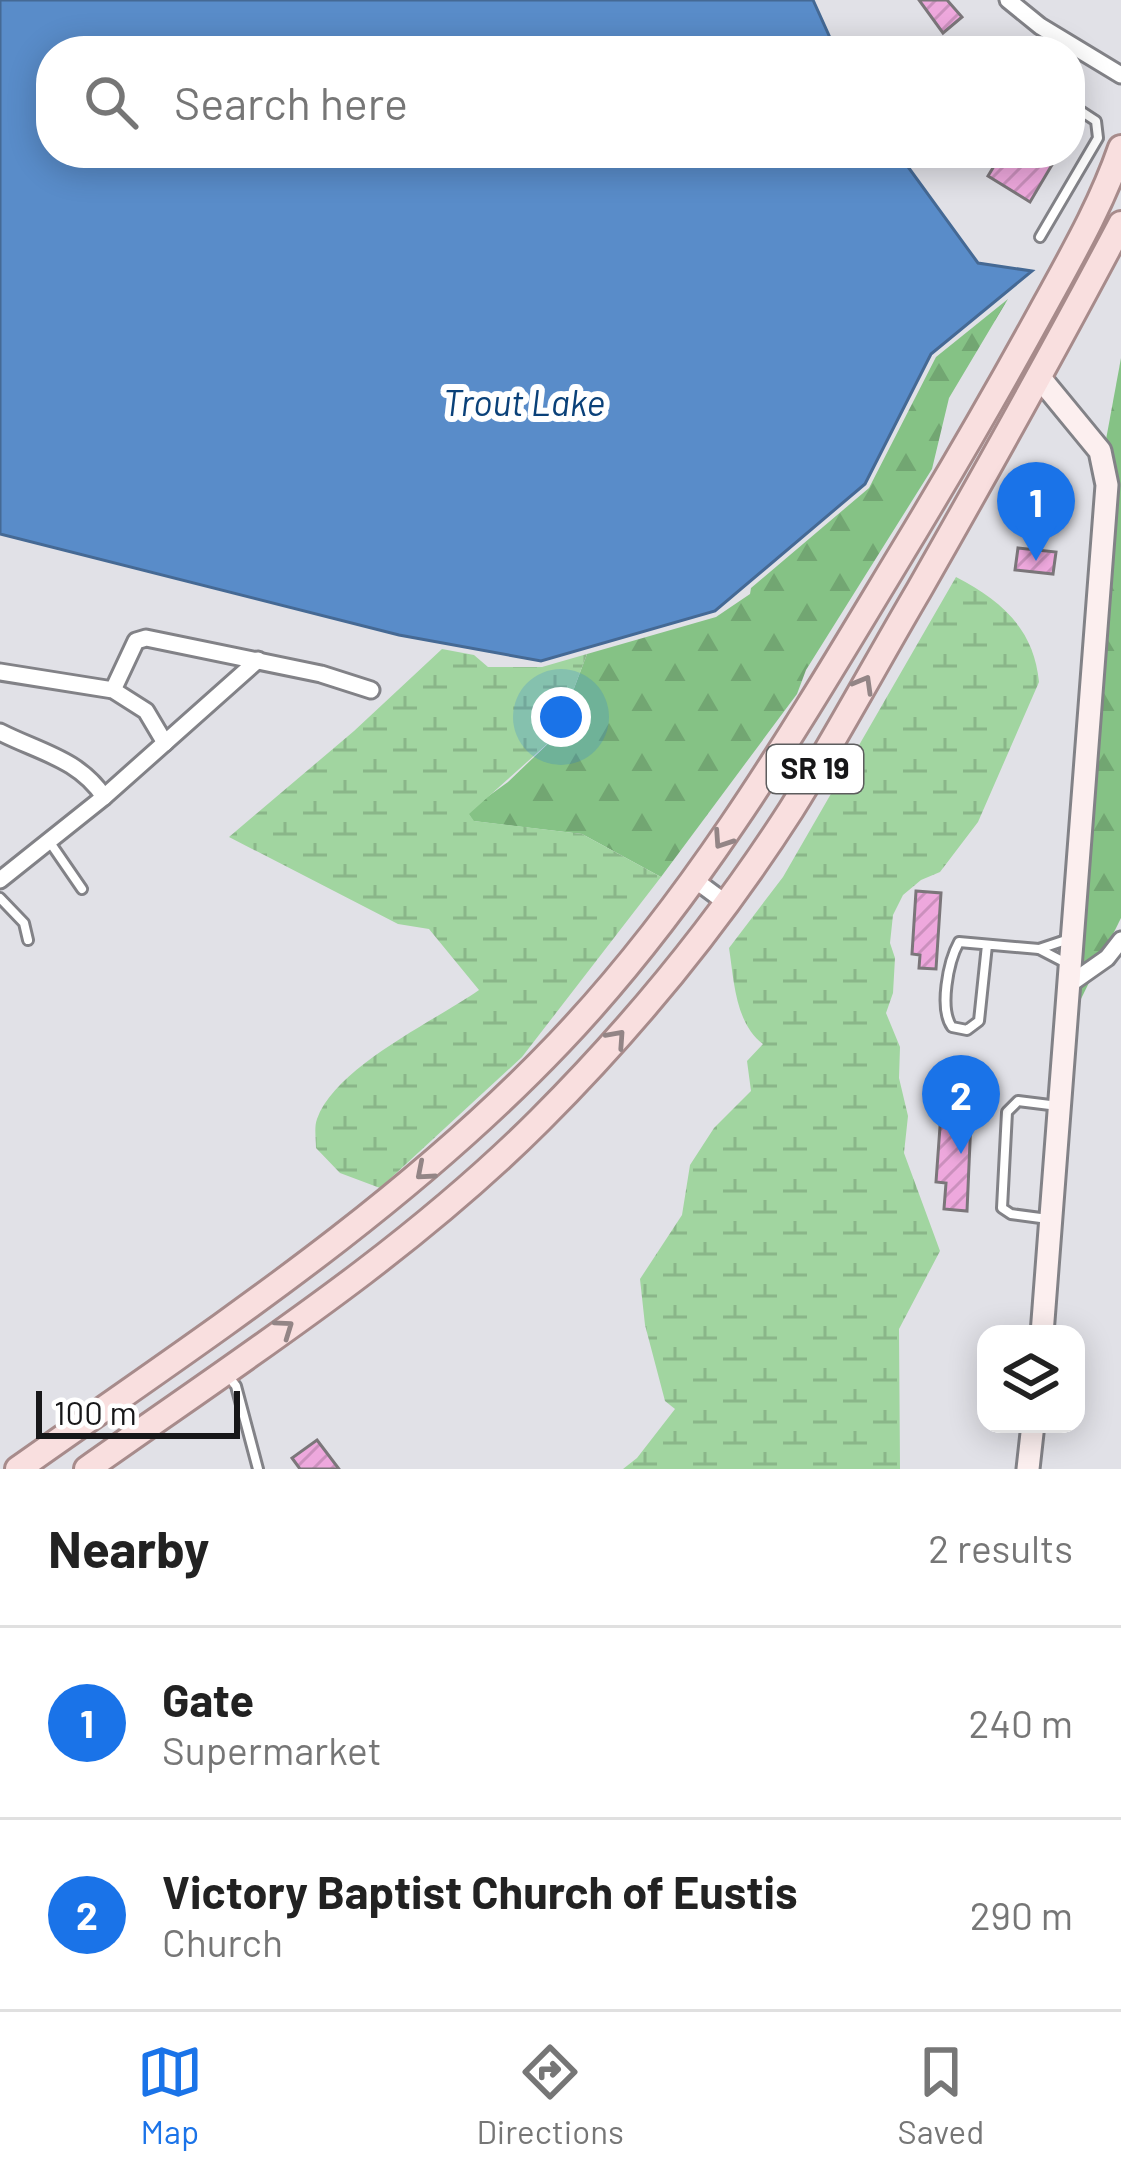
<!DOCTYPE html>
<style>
:root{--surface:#fff;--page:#f6f6f6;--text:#222;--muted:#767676;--line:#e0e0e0;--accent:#1a73e8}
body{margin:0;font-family:Barlow,sans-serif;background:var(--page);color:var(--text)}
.controls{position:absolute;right:36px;bottom:36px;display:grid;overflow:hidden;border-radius:24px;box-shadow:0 6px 30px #0003}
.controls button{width:108px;height:108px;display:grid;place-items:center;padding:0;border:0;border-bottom:3px solid var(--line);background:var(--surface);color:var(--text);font:60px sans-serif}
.scale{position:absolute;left:36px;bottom:30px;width:204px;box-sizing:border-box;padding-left:12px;border:6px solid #171719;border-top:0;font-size:33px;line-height:42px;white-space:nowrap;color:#171719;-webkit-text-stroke:9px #fff;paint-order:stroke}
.you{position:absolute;left:561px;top:717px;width:42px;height:42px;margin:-30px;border:9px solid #fff;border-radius:50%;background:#1a73e8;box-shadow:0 0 0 18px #1a73e833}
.badge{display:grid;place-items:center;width:78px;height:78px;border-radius:50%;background:var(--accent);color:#fff;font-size:39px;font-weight:700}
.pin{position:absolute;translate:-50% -99px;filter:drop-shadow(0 3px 6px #0008)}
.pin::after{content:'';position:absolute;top:63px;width:42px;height:36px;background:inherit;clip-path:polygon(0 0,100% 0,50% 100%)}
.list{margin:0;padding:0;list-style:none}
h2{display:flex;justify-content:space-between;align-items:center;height:156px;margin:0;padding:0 48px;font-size:51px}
h2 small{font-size:39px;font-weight:400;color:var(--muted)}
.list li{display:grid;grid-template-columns:78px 1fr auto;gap:36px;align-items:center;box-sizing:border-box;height:192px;padding:0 48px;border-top:3px solid var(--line)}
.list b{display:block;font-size:45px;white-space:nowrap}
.list p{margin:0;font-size:39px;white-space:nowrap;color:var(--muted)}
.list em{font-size:39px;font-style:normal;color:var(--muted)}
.icon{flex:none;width:66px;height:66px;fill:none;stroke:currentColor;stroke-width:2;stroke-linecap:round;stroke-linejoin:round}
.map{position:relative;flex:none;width:1121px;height:1469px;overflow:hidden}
.search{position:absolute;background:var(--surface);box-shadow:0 6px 30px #0003;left:36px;right:36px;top:36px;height:132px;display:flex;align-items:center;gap:30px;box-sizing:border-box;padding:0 42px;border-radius:48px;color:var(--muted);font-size:45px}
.sheet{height:540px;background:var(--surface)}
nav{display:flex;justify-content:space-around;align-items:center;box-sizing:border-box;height:168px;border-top:3px solid var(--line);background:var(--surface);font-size:33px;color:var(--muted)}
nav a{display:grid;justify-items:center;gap:6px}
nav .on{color:var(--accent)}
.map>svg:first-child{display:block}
</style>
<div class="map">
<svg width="1121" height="1469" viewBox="0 0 1121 1469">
<defs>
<pattern id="forest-firs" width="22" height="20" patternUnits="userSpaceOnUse" patternTransform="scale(3)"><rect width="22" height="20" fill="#85c285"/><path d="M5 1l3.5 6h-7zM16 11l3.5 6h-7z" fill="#72a672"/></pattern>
<pattern id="wetland-marsh" width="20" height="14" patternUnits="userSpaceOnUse" patternTransform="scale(3)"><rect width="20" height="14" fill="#a1d5a0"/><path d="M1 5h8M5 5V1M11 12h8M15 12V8" fill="none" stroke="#8ab689"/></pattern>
<pattern id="building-hatch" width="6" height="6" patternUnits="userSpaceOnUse" patternTransform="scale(3)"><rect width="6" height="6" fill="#eea8dd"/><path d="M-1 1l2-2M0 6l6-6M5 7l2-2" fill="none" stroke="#cb90bd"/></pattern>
</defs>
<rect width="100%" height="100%" fill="#e1e1e7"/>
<!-- forest -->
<g fill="url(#forest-firs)">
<polygon points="1008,299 949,398 932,469 806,670 797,694 661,877 582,834 473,821 468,813 472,808 508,782 556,736 587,654 716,617 750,594 751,588 869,488 936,357"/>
<polygon points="1121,358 1121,918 1075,1011 1105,445"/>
</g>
<!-- wetland -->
<g fill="url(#wetland-marsh)">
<path d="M 956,577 C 1001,600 1034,629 1039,682 L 978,822 L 940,872 L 921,880 L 903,895 L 893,915 L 890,943 L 895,958 L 893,993 L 886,1013 L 900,1047 L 899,1078 L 908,1116 L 904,1153 L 940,1251 L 899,1329 L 900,1469 L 623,1469 L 637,1458 L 675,1409 L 665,1401 L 645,1325 L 640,1279 L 682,1215 L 690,1165 L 714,1128 L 751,1091 L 747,1061 L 763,1044 C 735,1023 734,980 729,948 L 783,877 Z"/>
<path d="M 442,649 L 474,655 L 488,667 L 542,667 L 587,654 L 556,736 L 469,814 L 474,821 L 582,834 L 661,877 L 522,1057 L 380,1188 L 340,1173 L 316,1148 C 316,1139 314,1127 317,1119 C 336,1066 435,1021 479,990 L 429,929 L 398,924 L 229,837 L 354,731 Z"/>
</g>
<!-- water -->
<polygon fill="#598cc9" stroke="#456994" stroke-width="3" points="0,0 813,0 836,51 51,51 51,153 898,153 978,263 1032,271 931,354 865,484 715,611 541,661 399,635 0,534"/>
<!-- building -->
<g fill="url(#building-hatch)" stroke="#7b767a" stroke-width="3">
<polygon points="919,0 947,0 962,17 943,33"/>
<polygon points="1002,153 1059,153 1030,202 988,176"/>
<polygon points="1018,548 1056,552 1053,574 1015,570"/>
<polygon points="916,891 941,893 936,969 919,968 920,955 912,954"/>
<polygon points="944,1070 973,1073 967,1211 944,1209 946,1183 936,1182 941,1113 950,1113 951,1089 943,1089"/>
<polygon points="317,1440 339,1469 300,1469 292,1458"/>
</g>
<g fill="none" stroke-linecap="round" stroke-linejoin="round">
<defs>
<g id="service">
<polyline points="1043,51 1052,35"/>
<polyline points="1040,237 1098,138 1096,121 1070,104"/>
<polyline points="49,841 82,889"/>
<polyline points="0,898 24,923 28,940"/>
<path d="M 987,945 L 979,1021 L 967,1030 L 952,1027 C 939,1009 948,962 959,942 L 1039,949"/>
<polyline points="1068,964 1039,949 1072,938"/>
<polyline points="1048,1219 1011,1214 1002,1208 1007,1112 1018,1101 1058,1106"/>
<polyline points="229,1377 236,1386 258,1469"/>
</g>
<g id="minor">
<polyline points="1008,0 1040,26 1121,75"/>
<polyline points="0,672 113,690 146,711 165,743"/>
<polyline points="113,690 136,641 146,638 321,674 371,690"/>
<path d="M 0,732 C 39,752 79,759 104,797"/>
<polyline points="0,880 104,797 258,660"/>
<polyline points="695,880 726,903"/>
<polyline points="1070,984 1107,958 1121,940"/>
</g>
<g id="secondary">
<polyline points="1040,378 1100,451 1107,485 1042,1334"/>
<polyline points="1028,1469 1033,1424"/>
</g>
<g id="primary">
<path d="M 18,1469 C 206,1336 399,1211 559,1043 C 703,892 807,709 915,531 C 960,456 1004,380 1046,303 C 1074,252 1102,203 1121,148"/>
<path d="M 87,1469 C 242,1359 405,1255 540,1120 C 634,1026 719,922 791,810 C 836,738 876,663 919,590 C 988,469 1056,347 1121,224"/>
</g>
</defs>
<!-- service casing -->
<use href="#service" stroke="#828287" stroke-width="14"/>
<!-- minor casing -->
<use href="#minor" stroke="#828287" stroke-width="21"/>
<!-- secondary casing -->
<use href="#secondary" stroke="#828287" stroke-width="27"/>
<!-- primary casing -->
<use href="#primary" stroke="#a78b8b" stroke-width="30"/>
<!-- service -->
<use href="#service" stroke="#fff" stroke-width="8"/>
<!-- minor -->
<use href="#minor" stroke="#fff" stroke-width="15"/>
<!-- secondary -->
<use href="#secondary" stroke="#fcefef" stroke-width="21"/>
<!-- primary -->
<use href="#primary" stroke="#f9dfdf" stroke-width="24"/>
</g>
<!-- one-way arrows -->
<defs><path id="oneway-chevron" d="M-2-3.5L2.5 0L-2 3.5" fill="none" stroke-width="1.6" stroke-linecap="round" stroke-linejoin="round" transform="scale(3)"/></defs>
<g stroke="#938586">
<use href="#oneway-chevron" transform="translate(864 684) rotate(-60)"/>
<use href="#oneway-chevron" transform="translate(722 840) rotate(124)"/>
<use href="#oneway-chevron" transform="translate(617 1038) rotate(-48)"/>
<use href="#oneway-chevron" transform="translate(424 1172) rotate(139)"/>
<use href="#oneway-chevron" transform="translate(285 1328) rotate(-35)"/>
</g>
<g text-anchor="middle" stroke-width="12" stroke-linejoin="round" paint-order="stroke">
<!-- shield labels -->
<rect fill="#fff" stroke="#5d5d5e" stroke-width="3" x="767" y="745" width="96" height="48" rx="9"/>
<g font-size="30" font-weight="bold" fill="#171719">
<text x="815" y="779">SR 19</text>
</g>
<!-- water labels -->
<g font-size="36" font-style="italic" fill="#0a4179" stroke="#fff">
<text x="524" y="416">Trout Lake</text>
</g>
</g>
</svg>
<div class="controls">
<button><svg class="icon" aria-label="layers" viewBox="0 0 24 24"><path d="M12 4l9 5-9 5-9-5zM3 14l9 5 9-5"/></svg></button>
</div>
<div class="scale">100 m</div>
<div class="you"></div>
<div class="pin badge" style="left:1036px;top:561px">1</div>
<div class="pin badge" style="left:961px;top:1154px">2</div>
<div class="search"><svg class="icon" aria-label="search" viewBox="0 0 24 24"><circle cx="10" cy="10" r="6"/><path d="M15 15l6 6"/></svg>Search here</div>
</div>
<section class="sheet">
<h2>Nearby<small>2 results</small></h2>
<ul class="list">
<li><span class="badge">1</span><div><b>Gate</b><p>Supermarket</p></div><em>240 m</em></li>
<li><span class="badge">2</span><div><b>Victory Baptist Church of Eustis</b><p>Church</p></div><em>290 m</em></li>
</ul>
</section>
<nav>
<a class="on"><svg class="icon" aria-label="map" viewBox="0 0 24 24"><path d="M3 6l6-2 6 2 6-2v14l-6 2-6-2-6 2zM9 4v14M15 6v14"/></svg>Map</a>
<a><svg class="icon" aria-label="directions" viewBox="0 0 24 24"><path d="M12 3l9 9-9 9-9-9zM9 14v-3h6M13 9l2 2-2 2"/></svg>Directions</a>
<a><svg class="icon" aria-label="saved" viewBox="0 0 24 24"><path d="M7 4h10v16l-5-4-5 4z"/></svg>Saved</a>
</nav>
